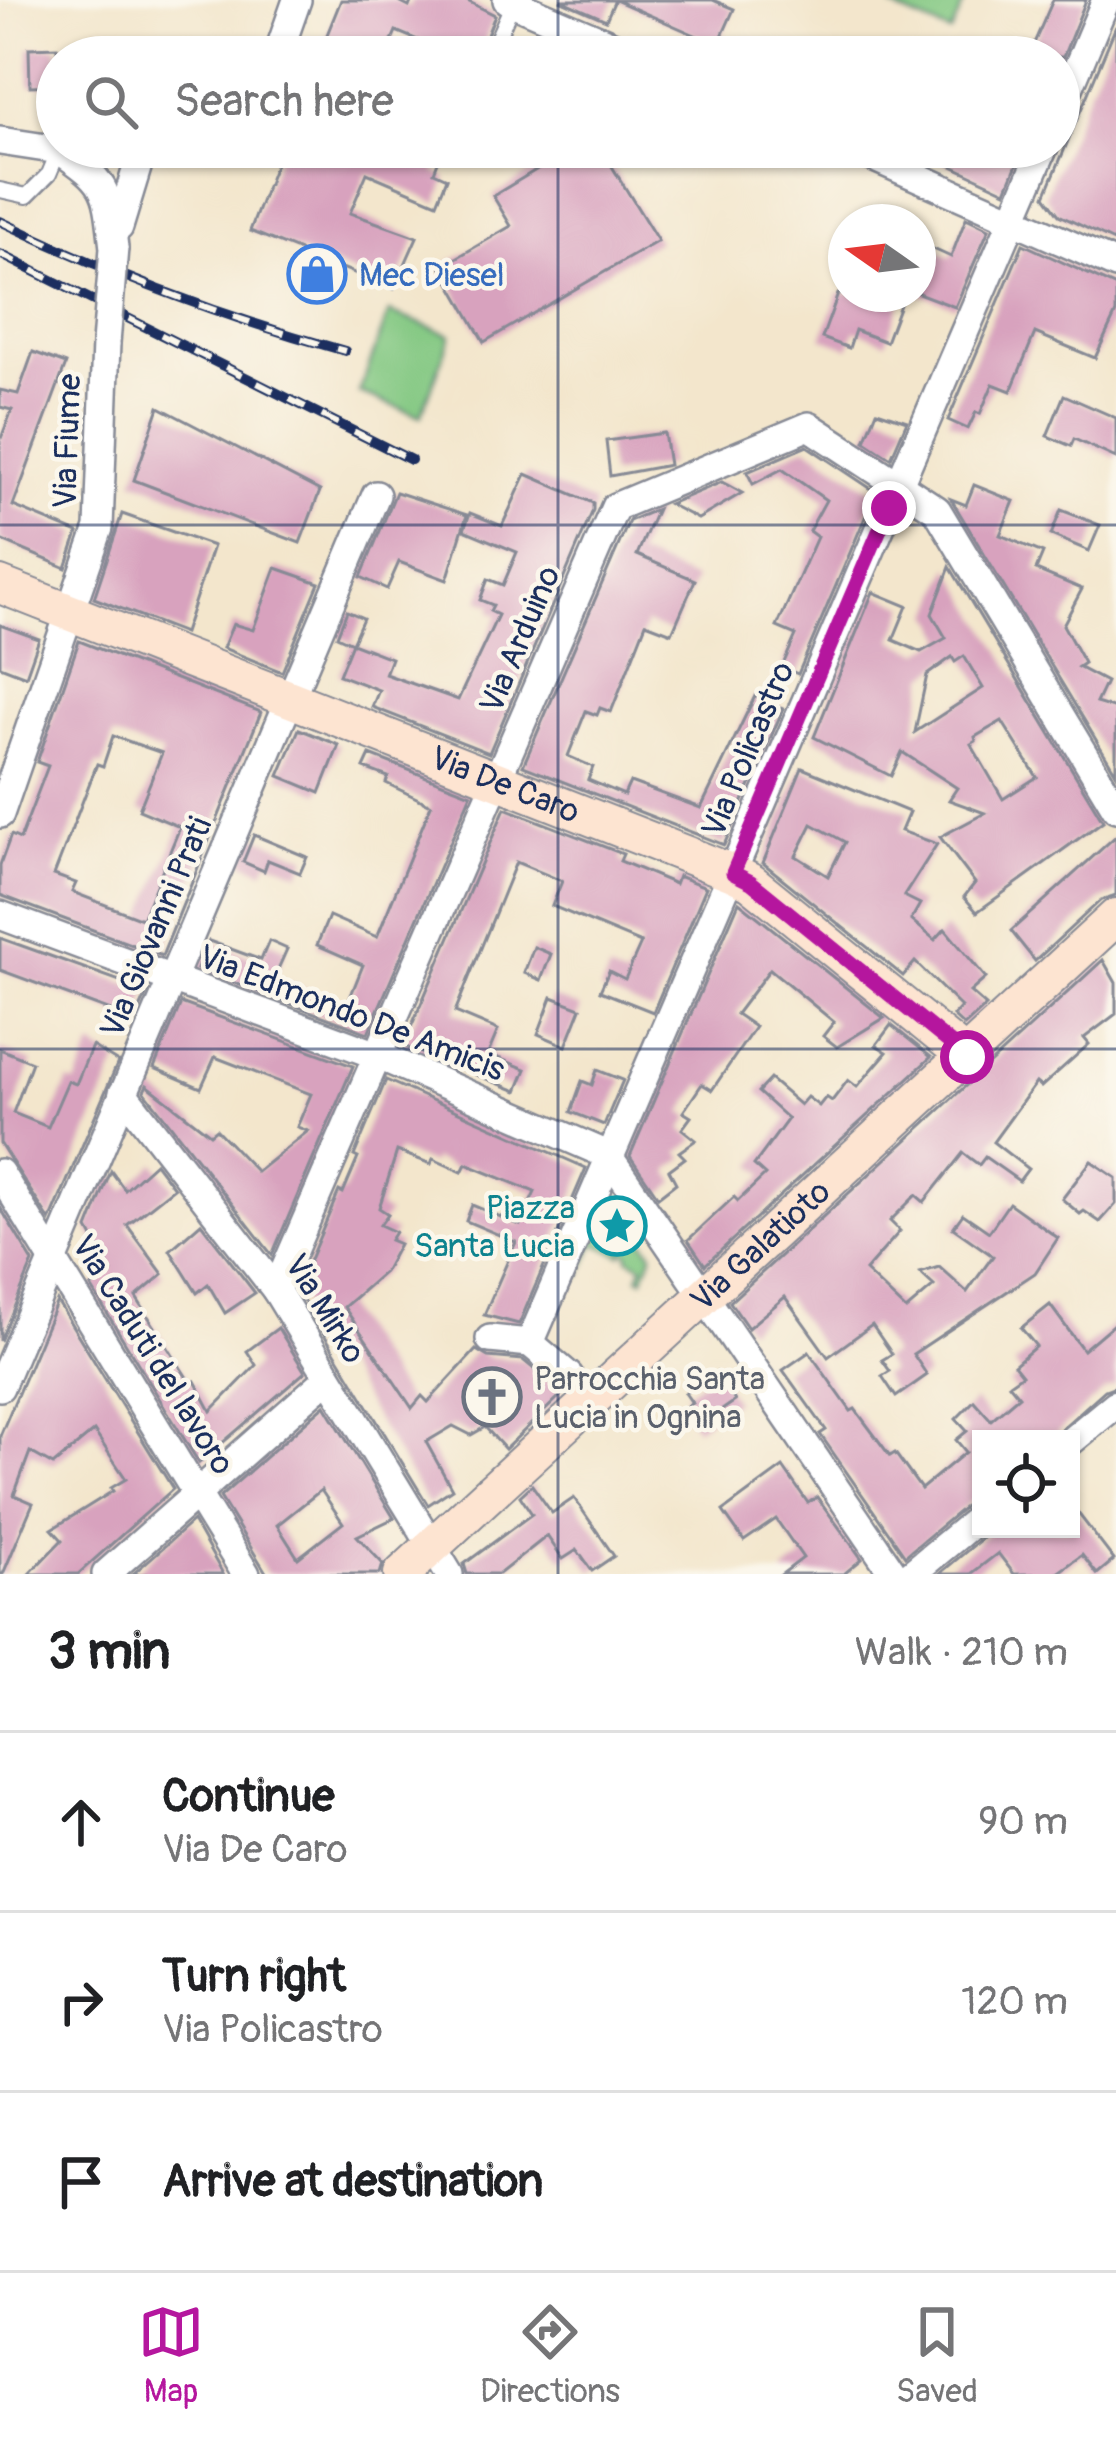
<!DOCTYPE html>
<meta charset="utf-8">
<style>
:root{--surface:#fff;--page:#f2f2f2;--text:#202124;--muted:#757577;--line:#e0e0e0;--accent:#b5179e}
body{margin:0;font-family:Pangolin,sans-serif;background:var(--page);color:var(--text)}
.controls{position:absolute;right:36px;bottom:36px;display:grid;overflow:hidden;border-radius:0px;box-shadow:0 3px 9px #0004}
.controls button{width:108px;height:108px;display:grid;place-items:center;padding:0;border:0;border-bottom:3px solid var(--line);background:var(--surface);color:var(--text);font:60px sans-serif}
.compass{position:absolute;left:828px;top:204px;width:108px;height:108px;border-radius:50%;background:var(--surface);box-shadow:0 3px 9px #0004;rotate:284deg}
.stop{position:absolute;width:36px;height:36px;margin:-27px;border:9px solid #b5179e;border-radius:50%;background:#fff}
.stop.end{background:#b5179e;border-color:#fff;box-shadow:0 3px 12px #0008}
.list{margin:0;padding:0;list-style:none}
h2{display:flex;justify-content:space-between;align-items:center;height:156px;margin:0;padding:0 48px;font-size:51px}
h2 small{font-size:39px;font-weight:400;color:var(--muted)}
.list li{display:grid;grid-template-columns:78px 1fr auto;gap:36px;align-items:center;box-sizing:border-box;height:180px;padding:0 48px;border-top:3px solid var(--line)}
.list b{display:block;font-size:45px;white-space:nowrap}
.list p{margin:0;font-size:39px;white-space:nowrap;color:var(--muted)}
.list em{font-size:39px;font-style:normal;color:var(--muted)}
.icon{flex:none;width:66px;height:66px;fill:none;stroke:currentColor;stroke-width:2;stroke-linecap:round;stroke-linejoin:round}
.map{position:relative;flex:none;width:1116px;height:1574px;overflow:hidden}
.search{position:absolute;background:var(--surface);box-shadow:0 3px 9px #0004;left:36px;right:36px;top:36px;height:132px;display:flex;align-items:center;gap:30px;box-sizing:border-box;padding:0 42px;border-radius:66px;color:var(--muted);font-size:45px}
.sheet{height:696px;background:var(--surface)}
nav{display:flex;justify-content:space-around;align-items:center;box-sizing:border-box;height:168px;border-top:3px solid var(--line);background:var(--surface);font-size:33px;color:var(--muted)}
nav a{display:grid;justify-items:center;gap:6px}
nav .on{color:var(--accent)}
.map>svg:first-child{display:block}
</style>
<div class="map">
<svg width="1116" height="1574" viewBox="0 0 1116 1574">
<rect width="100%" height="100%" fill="#fbf7ec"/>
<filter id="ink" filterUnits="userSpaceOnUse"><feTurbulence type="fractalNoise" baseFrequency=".00833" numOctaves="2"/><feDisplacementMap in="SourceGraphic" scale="24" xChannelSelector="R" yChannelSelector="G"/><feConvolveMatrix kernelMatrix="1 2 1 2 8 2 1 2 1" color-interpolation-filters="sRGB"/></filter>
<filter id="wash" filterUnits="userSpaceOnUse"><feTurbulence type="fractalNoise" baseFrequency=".004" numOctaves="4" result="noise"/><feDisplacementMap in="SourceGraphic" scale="48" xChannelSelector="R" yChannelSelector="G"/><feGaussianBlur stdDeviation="2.7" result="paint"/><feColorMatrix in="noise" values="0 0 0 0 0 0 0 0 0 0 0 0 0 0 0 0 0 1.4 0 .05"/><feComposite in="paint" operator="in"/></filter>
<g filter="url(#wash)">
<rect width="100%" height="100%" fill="#f3e6cc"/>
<!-- green -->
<g fill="#83c882" stroke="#4f7c70" stroke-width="3">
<polygon points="896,0 958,0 964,3 951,33 893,8"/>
<polygon points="389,312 451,335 421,416 359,393"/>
<polygon points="609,1196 653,1253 643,1279 639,1277 643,1266 628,1258 629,1254 624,1251 621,1255 595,1243 580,1277 575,1275"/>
</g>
<g id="blocks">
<!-- building -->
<g fill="#d8a2be" fill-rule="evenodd">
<polygon points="341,0 395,0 409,7 412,0 465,0 495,15 478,57 425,57 430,45 396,31 385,57 318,57"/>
<polygon points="560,0 713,0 734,9 718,45 615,0 606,20"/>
<polygon points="1053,0 1086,0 1063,57 1028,57"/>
<polygon points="1116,26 1116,242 1059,215 1045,196"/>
<polygon points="57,47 57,85 30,86 29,48"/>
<polygon points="282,147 444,147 434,172 447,178 437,203 367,173 350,213 417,237 394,289 250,231"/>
<polygon points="574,147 600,147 658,241 484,342 441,267 511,226 493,196"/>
<polygon points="911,147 1024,147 1006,191"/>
<polygon points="966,218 989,229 955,307 918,293 918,242 951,257"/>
<polygon points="1023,244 1116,287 1116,313 1095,358 1035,333 1011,391 993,384 980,414 976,412 968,429 948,420"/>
<polygon points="838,294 904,294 886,342 855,330 849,348 822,338"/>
<polygon points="33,352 66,364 13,506 78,533 66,568 0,540 0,441 12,410 0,407 0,390 18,394"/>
<polygon points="1064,395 1116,418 1116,458 1074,439 1071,446 1047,436"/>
<polygon points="159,407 320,491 300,543 134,480"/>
<polygon points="877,411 907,421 891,458 865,441"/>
<polygon points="664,433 669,465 610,476 606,441"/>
<polygon points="807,446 876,492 798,674 782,667 796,635 777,627 817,537 809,531 826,500 782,469 753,484 747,472"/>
<polygon points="526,474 593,503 593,510 489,753 372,707 379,690 339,675 352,643 391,658 385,674 458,700 498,615 490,611 493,605 480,600 488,579 503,585 517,552 464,530 470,513 502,526"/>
<polygon points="722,482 742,493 698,519 669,504"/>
<polygon points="974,485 1014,501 1000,535 1043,553 1036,570 1082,589 1063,625 1084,663 1078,667 1106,682 1096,703 1116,709 1116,773 951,499 966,505"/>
<polygon points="396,492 467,515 447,580 399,562 387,589 361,577"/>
<polygon points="657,509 637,555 695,580 672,633 646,623 611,712 600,708 597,715 586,711 568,756 593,767 588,780 624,795 630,782 701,808 755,696 783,709 724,845 523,766 629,521"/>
<polygon points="1061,510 1100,525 1089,551 1051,535"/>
<polygon points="122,514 213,546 184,633 94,598"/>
<path d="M 950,567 L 1103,821 L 977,912 L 964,897 L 975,883 L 940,837 L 985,813 L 949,800 L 957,788 L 902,752 L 891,776 L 814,737 L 873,592 L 907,606 L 893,640 L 921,652 L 946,638 L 932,614 ZM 964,656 L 983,688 L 915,732 L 927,675 L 952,657 L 955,662 ZM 1002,721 L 1037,777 L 1003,799 L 971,744 L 976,741 L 975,737 Z"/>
<polygon points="276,568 319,583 282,672 223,648 233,624 253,630"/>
<polygon points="347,611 363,618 352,643 337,636"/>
<polygon points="0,625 39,639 26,676 0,666"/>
<path d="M 79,641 L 261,712 L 162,956 L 0,895 L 0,865 L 11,835 L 20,839 L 48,766 L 37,762 ZM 113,736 L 162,753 L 139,810 L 180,827 L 142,919 L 72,892 L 76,883 L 54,875 L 97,764 L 103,766 Z"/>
<polygon points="299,729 339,745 320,793 279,776"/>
<polygon points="370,755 471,794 368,1033 197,969 209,941 261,960 269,941 287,949 274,978 347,1005 363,965 317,945 329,916 377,937 431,805 386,783 388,777 364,768"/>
<path d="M 802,768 L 909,812 L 901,831 L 937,844 L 904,896 L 920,904 L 911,920 L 935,940 L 945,929 L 986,978 L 970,992 L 986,1006 L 964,1026 L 953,1016 L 961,1007 L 915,962 L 903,976 L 763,863 ZM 812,824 L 845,842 L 828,876 L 796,856 Z"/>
<polygon points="505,808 623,854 620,861 675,884 678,876 706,887 653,1012 600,991 609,971 625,979 641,943 552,906 562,881 516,862 455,1012 498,1030 488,1054 526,1069 517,1091 403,1046"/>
<polygon points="254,835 307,857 300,873 268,860 264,871 243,862"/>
<polygon points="1116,836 1116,895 1101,900 1035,961 1011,931"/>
<polygon points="739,902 884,1018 837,1047 823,1036 834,1022 770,969 736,1014 755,1027 712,1090 702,1084 683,1112 691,1117 682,1129 696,1140 679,1152 685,1158 669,1170 676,1183 658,1197 630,1156"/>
<polygon points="0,938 148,991 135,1020 0,970"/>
<polygon points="534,947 551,954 541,980 524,973"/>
<polygon points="1103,960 1116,983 1116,1014 1084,1038 1089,1044 1041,1087 1036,1083 993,1142 1028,1169 1019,1181 985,1157 979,1165 963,1153 924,1202 916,1195 890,1221 900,1231 865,1271 906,1310 934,1286 920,1273 939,1267 967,1292 993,1256 953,1228 963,1214 989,1232 1009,1203 1058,1238 1035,1273 913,1354 927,1375 896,1397 882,1376 890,1371 882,1360 892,1354 872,1325 828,1357 785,1297 748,1328 730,1302"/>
<polygon points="552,997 581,1008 566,1046 538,1034"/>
<polygon points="181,1003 353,1066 272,1255 144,1091 147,1085 210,1134 216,1129 257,1172 308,1131 297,1127 311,1094 215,1057 201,1088 154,1068"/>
<polygon points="891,1025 931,1057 705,1265 688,1240 734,1197 738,1201 765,1175 754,1165 788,1119 758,1092 770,1079 800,1105 807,1097 819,1106 826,1097 832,1101 848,1080 857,1087 887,1052 876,1045"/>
<polygon points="92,1046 118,1062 50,1221 0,1143 0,1049 32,1062 13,1113 48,1127 68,1081 76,1084"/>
<polygon points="597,1070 623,1080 604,1125 571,1112 582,1081 592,1085"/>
<polygon points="386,1080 586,1168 519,1324 484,1315 516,1242 466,1221 472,1205 520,1225 535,1192 466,1164 462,1172 433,1159 431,1164 397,1151 379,1208 388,1214 380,1225 395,1232 390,1240 399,1244 384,1272 344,1307 412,1408 422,1396 428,1402 476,1350 488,1357 523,1360 563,1393 505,1449 485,1427 471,1435 453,1426 426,1442 452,1489 428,1505 297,1290 339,1191 343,1193 358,1158 354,1156"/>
<polygon points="1091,1161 1116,1178 1116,1204 1100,1222 1084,1211 1080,1214 1062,1199"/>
<polygon points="155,1163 174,1188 127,1225 163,1274 136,1297 191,1384 195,1381 211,1411 256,1365 247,1351 278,1328 305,1372 199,1463 91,1287 112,1272 88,1229 111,1171 125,1190"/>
<polygon points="0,1207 33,1262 0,1341"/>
<polygon points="201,1223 255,1293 225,1313 208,1284 197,1293 170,1250"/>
<polygon points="57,1301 173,1489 78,1574 29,1574 62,1540 52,1529 113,1491 111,1488 126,1479 94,1431 53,1465 30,1452 14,1495 33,1503 3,1574 0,1574 0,1436"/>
<polygon points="1050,1305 1083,1350 1116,1322 1116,1386 1105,1390 1050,1439 981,1439 981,1498 970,1502 905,1556 820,1434 826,1430 783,1370 809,1352 851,1411 855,1409 890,1456 895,1453 921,1489 966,1452 956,1440 967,1431 956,1419 974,1401 991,1420 1019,1396 1009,1384 1022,1375 1014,1365 1036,1346 1021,1328"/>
<polygon points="716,1372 735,1401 696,1428 683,1410 692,1403 685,1393"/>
<path d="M 325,1405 L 394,1518 L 357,1536 L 383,1564 L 380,1574 L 267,1574 L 220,1497 ZM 321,1490 L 343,1523 L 298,1558 L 277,1525 Z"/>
<polygon points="783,1467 808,1503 817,1497 862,1559 844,1574 782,1574 803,1558 776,1519 744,1541 723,1511"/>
<polygon points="532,1485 552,1513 574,1498 614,1556 592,1571 577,1550 563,1559 547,1536 499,1574 467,1574 464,1564 532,1514 520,1496"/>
<polygon points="1071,1504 1114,1560 1097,1574 1082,1555 1056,1574 1014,1574 998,1553 971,1574 939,1574 993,1529 1071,1529"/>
<polygon points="193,1521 223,1574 133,1574"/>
</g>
</g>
</g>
<g filter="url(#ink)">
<use href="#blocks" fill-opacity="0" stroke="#878a95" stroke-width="3"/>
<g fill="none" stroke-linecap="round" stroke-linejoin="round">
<defs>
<g id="lane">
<polyline points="489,57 513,3"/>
<polyline points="0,190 27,196 49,174 59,150"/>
</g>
<g id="street">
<polyline points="507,0 640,57"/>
<polyline points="277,57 297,0"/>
<polyline points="1059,112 1106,0"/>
<polyline points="0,141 59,150 169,147"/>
<polyline points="850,147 1116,265"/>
<path d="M 59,150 C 110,184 107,190 114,248"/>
<polyline points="119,227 143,148"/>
<polyline points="0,814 99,528 106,343"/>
<polyline points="0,915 379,1056 608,1155"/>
<polyline points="123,1093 276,1290 449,1574"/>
<polyline points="608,1155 894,1574"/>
<polyline points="0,1173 246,1574"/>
<polyline points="276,1290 615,507 809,426 937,510 1116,808"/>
<polyline points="490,1339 530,1343 1044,147"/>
<polyline points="530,1343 569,1376"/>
<polyline points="0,1387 376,495"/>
<polyline points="1071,1441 1116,1404"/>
<polyline points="106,1574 328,1378"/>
<polyline points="911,1574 981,1516"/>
</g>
<g id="secondary">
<path id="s1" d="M 0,585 L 733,873 L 751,882 L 967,1057"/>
<path id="s2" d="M 402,1574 L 1116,917"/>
</g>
</defs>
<!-- lane casing -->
<use href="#lane" stroke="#878a95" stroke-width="18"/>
<!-- street casing -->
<use href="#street" stroke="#878a95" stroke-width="32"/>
<!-- secondary casing -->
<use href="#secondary" stroke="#878a95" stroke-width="40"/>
<!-- lane -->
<use href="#lane" stroke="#fff" stroke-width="14"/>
<!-- street -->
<use href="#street" stroke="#fff" stroke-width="27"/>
<!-- secondary -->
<use href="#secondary" stroke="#fde4d1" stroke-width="36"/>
<defs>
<g id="rail">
<path d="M 0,221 C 112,275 226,318 345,351"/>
<polyline points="0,254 411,460"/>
</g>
</defs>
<!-- rail casing -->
<use href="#rail" stroke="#1b2f5e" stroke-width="10"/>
<!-- rail -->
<use href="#rail" stroke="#fbf7ec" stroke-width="6" stroke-dasharray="18" stroke-linecap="butt"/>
<defs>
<polyline id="street-bridge" points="106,343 114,248"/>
</defs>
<!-- street-bridge casing -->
<use href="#street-bridge" stroke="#878a95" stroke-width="32" stroke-linecap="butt"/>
<!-- street-bridge -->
<use href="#street-bridge" stroke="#fff" stroke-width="27"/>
</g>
</g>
<g fill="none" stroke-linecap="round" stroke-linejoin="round" filter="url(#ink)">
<!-- route -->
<polyline stroke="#b5179e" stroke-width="15" points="889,508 733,873 751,882 967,1057"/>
</g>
<!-- grid -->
<path fill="none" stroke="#1b2f5e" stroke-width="3" stroke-opacity="0.55" d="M 558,0 L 558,57M 558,147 L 558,1574M 0,525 L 1116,525M 0,1049 L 1116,1049"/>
<!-- icons -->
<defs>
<symbol id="shop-ring" viewBox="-11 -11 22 22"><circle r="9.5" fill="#fbf7ec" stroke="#3f7fe0" stroke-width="1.5"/><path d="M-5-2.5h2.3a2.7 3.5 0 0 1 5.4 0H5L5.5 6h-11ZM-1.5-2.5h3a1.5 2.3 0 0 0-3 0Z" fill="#3f7fe0"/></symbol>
<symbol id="sight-ring" viewBox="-11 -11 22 22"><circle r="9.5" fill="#fbf7ec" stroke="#0f9aa8" stroke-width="1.5"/><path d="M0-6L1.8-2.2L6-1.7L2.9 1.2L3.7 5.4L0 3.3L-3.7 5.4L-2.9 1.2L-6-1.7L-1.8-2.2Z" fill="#0f9aa8"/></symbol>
<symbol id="church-ring" viewBox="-11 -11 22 22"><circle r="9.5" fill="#fbf7ec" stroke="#6b7280" stroke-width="1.5"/><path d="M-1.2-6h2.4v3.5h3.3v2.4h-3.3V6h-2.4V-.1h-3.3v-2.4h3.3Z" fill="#6b7280"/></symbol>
</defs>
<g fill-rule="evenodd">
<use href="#shop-ring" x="284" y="241" width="66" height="66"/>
<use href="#sight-ring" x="584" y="1193" width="66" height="66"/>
<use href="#church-ring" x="459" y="1364" width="66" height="66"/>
</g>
<g text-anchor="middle" stroke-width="9" stroke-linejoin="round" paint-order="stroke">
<!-- shop labels -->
<g font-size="33" fill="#366cbe" stroke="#fbf7ec" text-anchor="start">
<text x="359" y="286">Mec Diesel</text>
</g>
<!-- street labels -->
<g font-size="33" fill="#1b2f5e" stroke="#fbf7ec">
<text transform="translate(66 441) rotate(-88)" y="12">Via Fiume</text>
<text transform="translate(519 639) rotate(-67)" y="12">Via Arduino</text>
<text transform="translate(747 749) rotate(-67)" y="12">Via Policastro</text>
<text dy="12" stroke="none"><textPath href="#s1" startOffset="543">Via De Caro</textPath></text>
<text transform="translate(155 927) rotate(-67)" y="12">Via Giovanni Prati</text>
<text transform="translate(352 1012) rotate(21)" y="12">Via Edmondo De Amicis</text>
<text dy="12" stroke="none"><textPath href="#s2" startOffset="486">Via Galatioto</textPath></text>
<text transform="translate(326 1308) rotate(58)" y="12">Via Mirko</text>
<text transform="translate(154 1354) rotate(58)" y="12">Via Caduti del lavoro</text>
</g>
<!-- culture labels -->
<g font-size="33" fill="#0d838f" stroke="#fbf7ec" text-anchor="end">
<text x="575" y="1219">Piazza<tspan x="575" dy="38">Santa Lucia</tspan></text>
</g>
<!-- worship labels -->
<g font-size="33" fill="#5b616d" stroke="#fbf7ec" text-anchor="start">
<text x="534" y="1390">Parrocchia Santa<tspan x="534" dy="38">Lucia in Ognina</tspan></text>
</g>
</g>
</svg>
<div class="controls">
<button><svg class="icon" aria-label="locate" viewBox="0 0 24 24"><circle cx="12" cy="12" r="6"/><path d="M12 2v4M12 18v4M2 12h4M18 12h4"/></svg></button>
</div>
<svg class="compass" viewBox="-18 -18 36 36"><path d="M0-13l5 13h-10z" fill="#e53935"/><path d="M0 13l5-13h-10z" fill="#757577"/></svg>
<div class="stop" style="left:967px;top:1057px"></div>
<div class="stop end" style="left:889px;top:508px"></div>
<div class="search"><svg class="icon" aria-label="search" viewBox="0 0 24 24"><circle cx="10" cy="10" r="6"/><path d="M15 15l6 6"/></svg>Search here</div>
</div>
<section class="sheet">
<h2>3 min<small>Walk · 210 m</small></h2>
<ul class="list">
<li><svg class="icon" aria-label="ahead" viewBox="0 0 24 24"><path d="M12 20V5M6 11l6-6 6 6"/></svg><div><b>Continue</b><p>Via De Caro</p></div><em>90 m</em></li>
<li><svg class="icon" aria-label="right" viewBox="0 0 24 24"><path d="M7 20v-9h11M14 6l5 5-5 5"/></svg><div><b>Turn right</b><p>Via Policastro</p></div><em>120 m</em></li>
<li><svg class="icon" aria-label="arrive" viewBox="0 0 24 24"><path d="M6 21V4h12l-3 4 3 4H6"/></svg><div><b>Arrive at destination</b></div></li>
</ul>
</section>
<nav>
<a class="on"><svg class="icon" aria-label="map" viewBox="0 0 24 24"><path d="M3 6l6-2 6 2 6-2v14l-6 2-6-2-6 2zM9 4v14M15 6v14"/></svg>Map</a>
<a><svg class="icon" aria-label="directions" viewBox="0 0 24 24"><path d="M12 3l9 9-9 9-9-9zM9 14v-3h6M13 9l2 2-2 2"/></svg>Directions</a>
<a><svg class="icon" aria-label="saved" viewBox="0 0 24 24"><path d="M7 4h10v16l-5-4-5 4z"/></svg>Saved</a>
</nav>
